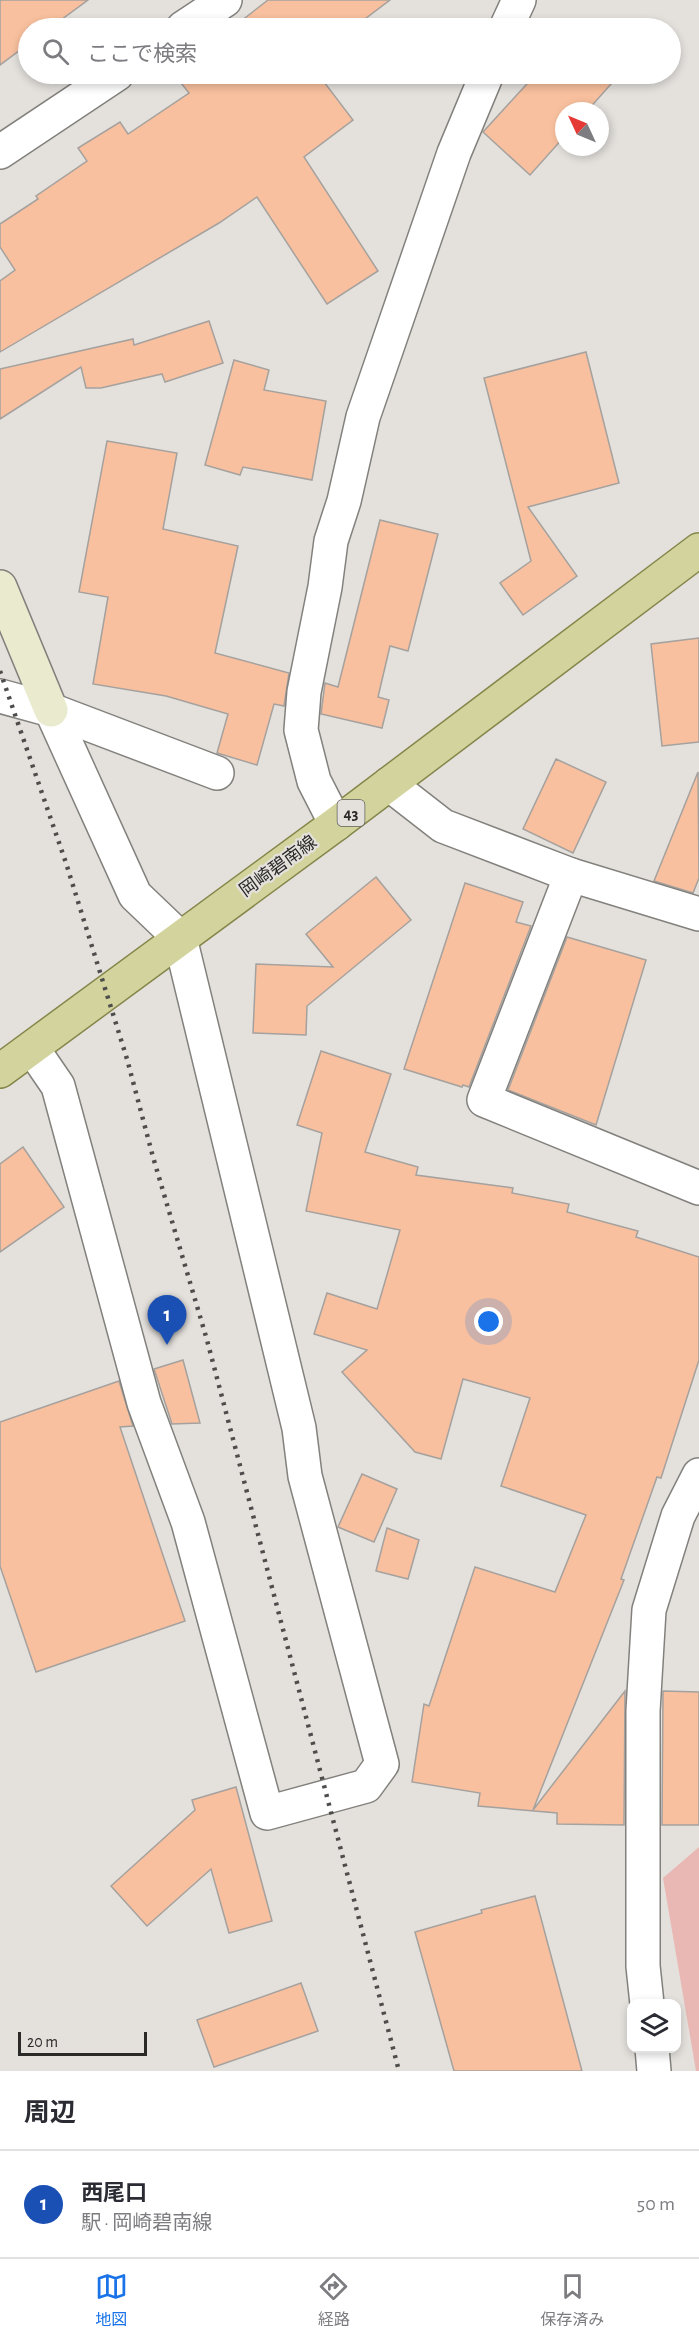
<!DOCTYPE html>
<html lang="ja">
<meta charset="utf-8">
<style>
:root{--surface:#fff;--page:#f2f2f3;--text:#2b2b33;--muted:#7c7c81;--line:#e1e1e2;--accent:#1a73e8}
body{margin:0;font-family:"Alegreya Sans","Noto Sans JP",sans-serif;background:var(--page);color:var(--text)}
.controls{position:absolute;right:18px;bottom:18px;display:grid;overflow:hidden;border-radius:12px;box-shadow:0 3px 9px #0003}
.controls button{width:54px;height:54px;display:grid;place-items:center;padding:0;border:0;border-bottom:2px solid var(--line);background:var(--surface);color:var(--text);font:30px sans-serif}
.compass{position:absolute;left:555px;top:102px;width:54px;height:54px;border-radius:50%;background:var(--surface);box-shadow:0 3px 9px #0003;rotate:314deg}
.scale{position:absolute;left:18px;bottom:15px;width:129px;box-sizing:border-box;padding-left:6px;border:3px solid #2b2a29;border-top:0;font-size:16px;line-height:21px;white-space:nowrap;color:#2b2a29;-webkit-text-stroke:4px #e4e1dd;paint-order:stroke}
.you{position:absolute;left:489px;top:1322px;width:21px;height:21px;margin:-15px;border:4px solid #fff;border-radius:50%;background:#1a73e8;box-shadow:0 0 0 9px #1a73e833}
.badge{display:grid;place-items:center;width:39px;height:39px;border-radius:50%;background:var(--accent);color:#fff;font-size:20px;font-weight:700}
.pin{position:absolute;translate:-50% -50px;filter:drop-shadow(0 2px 3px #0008)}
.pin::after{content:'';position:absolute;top:32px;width:21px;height:18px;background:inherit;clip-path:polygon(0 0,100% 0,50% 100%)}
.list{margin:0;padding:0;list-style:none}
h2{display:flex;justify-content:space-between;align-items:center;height:78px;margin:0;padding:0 24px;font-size:26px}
h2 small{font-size:20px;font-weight:400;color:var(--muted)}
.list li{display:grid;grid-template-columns:39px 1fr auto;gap:18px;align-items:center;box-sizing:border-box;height:108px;padding:0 24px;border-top:2px solid var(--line)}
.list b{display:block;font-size:22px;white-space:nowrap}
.list p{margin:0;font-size:20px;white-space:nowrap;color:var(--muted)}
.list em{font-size:20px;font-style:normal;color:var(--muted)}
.icon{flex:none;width:33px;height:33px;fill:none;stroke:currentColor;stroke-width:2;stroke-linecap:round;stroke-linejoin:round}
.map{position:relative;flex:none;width:699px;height:2071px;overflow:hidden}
.search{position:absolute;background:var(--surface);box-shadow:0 3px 9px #0003;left:18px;right:18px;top:18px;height:66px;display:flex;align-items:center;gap:15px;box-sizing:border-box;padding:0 21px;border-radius:33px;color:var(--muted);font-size:22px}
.sheet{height:186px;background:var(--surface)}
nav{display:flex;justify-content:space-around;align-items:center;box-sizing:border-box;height:84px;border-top:2px solid var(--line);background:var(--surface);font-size:16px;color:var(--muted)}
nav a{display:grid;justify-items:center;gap:3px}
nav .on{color:var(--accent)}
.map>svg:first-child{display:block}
</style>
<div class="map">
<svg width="699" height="2071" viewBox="0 0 699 2071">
<rect width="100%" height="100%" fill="#e4e1dd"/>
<!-- green -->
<polygon fill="#eab8b4" points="699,1847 699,2071 696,2071 663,1878"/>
<!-- building -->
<g fill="#f8c09e" stroke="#a5a19e" stroke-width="1.5">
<polygon points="0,0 88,0 50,28 28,28 28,44 0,65"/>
<polygon points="268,0 390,0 353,28 232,28"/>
<polygon points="174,74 318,74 353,120 304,157 378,271 327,304 257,197 219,223 0,352 0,281 15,270 0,247 0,224 38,199 36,196 87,161 78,148 120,122 128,134 189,93"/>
<polygon points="536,74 620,74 587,111 564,111 564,137 530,175 483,132"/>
<polygon points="209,321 223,363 165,382 162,374 101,388 86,388 81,367 0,419 0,369 133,339 134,345"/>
<polygon points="586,352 619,483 528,507 577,576 523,615 500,583 531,561 484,378"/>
<polygon points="234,360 269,370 264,390 326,401 312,480 243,467 240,475 205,465"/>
<polygon points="107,441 177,453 163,529 238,546 215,653 289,673 284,706 274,704 257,765 217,753 228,714 166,696 93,684 108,597 79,592"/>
<polygon points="380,520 438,534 408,651 390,646 378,697 389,700 382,728 321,714 325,683 338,687"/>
<polygon points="699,638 699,742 662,746 651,644"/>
<polygon points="556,759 606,782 573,853 523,829"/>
<polygon points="698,772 699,878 693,893 654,881"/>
<polygon points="376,877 411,920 307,1006 306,1035 253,1033 256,964 333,967 306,934"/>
<polygon points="465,883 523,902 516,922 531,926 469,1087 463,1085 462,1087 404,1069"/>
<polygon points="567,937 646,960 596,1125 508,1090"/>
<polygon points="321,1051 391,1074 365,1152 418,1167 416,1175 513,1188 512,1193 569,1204 567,1212 638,1231 636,1237 699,1257 699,1360 661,1478 657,1477 621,1579 624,1580 533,1810 625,1691 624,1825 557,1824 557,1813 478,1806 480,1793 412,1782 424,1704 429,1706 475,1567 555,1592 586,1515 501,1486 530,1398 463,1379 441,1459 415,1452 342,1372 367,1350 314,1334 327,1293 377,1309 400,1230 306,1211 322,1133 297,1125"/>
<polygon points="23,1147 64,1207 0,1252 0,1164"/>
<polygon points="183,1360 200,1423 172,1424 154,1369"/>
<polygon points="119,1381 133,1426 120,1427 185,1621 36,1672 0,1566 0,1422"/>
<polygon points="362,1474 397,1489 374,1542 338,1527"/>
<polygon points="387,1528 419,1540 408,1579 376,1571"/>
<polygon points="663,1691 699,1692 699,1825 662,1825"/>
<polygon points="236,1787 272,1921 229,1933 211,1869 147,1926 111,1886 195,1810 192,1800"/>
<polygon points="535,1896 582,2071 454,2071 415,1932 482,1913 481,1910"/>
<polygon points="301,1983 318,2031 214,2067 197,2020"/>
</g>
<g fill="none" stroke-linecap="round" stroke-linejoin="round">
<defs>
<g id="street">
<polyline points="183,28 225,0"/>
<polyline points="506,28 519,0"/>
<polyline points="0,152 117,74"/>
<polyline points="0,696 51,710 217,773"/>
<polyline points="389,784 443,826 571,875 699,914"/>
<polyline points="336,824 314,781 301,730 304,692 325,587 331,541 344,501 363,417 454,153 487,74"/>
<polyline points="571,875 484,1100 699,1188"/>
<polyline points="32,1048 58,1086 144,1403 188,1522 267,1813 366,1786 382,1764 305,1476 299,1428 180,938 135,895 51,710"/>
<polyline points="647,2004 643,1966 643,1711 649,1610 678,1516 699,1475"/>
<polyline points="652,2048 654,2071"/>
</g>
<polyline id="secondary" points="0,587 51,710"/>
<polyline id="primary" points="0,1071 336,824 699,550"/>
</defs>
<!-- street casing -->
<use href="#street" stroke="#83817d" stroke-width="36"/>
<!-- secondary casing -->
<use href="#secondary" stroke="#83817d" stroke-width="36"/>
<!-- primary casing -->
<use href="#primary" stroke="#85864a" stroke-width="36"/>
<!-- street -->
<use href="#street" stroke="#fff" stroke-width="33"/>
<!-- secondary -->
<use href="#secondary" stroke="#e9eace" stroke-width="33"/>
<!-- primary -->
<use href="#primary" stroke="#d3d49d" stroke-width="33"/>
<!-- rail -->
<polyline stroke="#4e4d4b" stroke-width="4.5" stroke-dasharray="3 6" stroke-linecap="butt" points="0,671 66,863 127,1059 153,1157 207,1340 399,2071"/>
</g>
<g text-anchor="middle" stroke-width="4.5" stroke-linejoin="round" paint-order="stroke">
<!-- shield labels -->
<rect fill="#e4e1dd" stroke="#62615f" stroke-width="1.5" x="337.5" y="800" width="27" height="26" rx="4.5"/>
<g font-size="16" font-weight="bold" fill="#2b2a29">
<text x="351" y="819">43</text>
</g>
<!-- street labels -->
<g font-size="18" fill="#2b2a29" stroke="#e4e1dd">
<text transform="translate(278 866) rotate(-36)" y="6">岡崎碧南線</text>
</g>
</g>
</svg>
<div class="controls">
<button><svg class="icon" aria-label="layers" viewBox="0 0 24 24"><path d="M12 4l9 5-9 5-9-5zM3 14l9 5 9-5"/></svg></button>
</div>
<svg class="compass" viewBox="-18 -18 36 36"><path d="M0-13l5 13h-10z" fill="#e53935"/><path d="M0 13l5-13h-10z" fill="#7c7c81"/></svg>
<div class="scale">20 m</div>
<div class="you"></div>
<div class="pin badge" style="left:167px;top:1345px;background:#1a4fb4">1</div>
<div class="search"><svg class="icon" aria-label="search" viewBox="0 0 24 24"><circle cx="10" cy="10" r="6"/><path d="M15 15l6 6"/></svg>ここで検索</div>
</div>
<section class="sheet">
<h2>周辺<small></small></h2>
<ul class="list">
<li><span class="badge" style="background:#1a4fb4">1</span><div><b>西尾口</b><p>駅 · 岡崎碧南線</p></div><em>50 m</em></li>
</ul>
</section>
<nav>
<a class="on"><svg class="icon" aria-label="map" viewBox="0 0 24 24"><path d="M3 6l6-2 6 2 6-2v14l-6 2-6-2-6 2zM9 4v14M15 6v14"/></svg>地図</a>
<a><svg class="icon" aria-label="directions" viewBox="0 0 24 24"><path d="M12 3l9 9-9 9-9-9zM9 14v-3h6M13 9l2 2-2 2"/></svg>経路</a>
<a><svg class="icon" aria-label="saved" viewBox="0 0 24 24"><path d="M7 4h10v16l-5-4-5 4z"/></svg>保存済み</a>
</nav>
